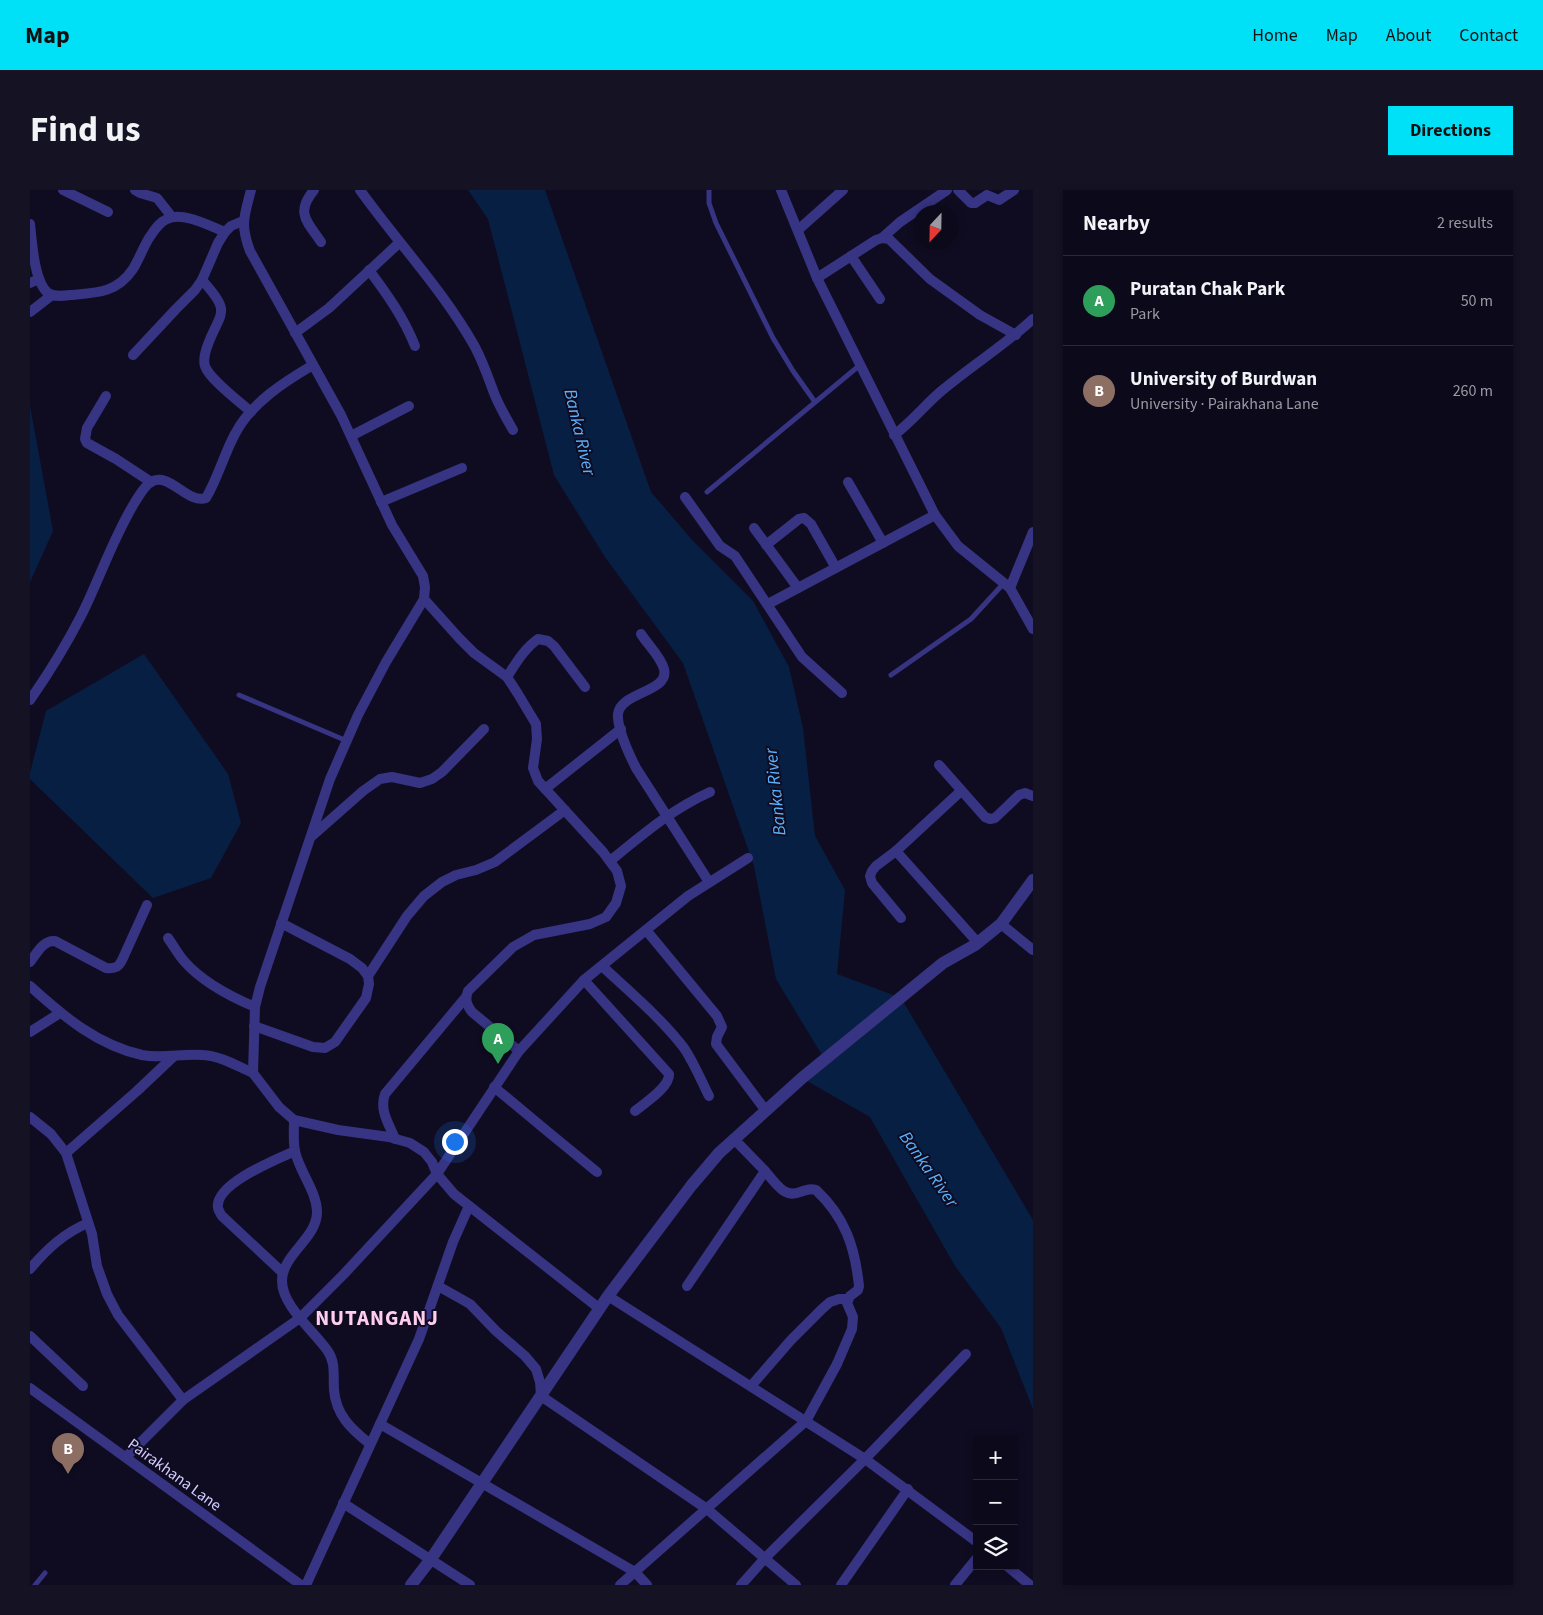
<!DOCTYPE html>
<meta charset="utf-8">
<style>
:root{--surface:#0b091a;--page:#141223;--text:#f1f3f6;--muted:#9a9aa2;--line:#2b2a39;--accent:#00e0f7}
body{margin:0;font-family:"Source Sans 3",sans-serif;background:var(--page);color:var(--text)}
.controls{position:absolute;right:15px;bottom:15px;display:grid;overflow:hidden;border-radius:0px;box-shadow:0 2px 8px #0003}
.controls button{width:45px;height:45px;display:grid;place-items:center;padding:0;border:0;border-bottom:1px solid var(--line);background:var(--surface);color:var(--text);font:25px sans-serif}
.compass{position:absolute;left:883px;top:15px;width:45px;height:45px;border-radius:50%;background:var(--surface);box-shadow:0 2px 8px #0003;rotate:202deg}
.you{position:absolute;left:424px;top:951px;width:18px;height:18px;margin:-12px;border:4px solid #fff;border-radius:50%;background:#1a73e8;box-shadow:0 0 0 8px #1a73e833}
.badge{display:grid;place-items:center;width:32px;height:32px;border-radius:50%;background:var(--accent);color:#fff;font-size:16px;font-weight:700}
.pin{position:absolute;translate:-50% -41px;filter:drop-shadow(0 1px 2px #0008)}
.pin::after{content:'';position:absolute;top:26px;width:18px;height:15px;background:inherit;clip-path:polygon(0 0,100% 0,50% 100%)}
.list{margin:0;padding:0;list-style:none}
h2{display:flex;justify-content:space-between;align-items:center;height:65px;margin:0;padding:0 20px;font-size:21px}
h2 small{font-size:16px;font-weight:400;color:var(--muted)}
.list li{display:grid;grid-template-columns:32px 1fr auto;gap:15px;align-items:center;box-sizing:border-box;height:90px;padding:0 20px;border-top:1px solid var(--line)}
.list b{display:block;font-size:19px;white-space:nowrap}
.list p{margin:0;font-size:16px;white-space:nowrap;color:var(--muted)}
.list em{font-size:16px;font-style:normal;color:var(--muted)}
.icon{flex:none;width:28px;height:28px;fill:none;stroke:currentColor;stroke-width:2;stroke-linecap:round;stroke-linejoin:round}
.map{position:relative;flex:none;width:1003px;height:1395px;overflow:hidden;border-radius:0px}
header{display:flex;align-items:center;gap:30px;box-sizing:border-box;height:70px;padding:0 25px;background:var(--accent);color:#111}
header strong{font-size:24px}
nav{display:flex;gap:28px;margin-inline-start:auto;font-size:18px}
.intro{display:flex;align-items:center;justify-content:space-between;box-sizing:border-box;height:120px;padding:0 30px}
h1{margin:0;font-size:35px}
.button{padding:12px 22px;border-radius:0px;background:var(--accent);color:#111;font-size:18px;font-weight:700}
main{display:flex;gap:30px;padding:0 30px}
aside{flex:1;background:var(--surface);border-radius:0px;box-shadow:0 2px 8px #0003}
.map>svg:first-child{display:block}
</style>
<header>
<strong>Map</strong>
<nav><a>Home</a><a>Map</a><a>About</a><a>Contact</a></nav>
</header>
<div class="intro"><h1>Find us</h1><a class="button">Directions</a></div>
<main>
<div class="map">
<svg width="1003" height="1395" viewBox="0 0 1003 1395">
<rect width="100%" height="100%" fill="#0f0c22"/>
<!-- water -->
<g fill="#081f44">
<polygon points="438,0 515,0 621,302 663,351 723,411 759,477 773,538 785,646 815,700 807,784 871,808 1003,1030 1003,1219 971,1138 925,1076 840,927 772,888 795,870 746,789 724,676 653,473 575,367 524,285 458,29"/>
<polygon points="0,216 23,341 0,392"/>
<polygon points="114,464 198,584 211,633 181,688 123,708 0,589 0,583 16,521"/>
</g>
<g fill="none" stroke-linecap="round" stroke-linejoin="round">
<!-- service -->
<g stroke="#373483" stroke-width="5">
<polyline points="679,0 679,13 686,33 743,148 763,181 785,212"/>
<polyline points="677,302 830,175"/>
<polyline points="861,485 941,429 974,393"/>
<polyline points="209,505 317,551"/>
<polyline points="5,1395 15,1383"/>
</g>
<!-- minor -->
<g stroke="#373483" stroke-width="10">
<polyline points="33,0 78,22"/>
<polyline points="105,0 110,3 127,8 142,27"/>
<path d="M 221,0 C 214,27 210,34 220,61 L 311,225 L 362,335 L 393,386 L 395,397 L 394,409 L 356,472 L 328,525 L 300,589 L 230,797 L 225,817 L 223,883 L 249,917 L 264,930 L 308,940 L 359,947 L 380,953 L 394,962 L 402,972 L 407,984 L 424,1004 L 570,1119"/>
<path d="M 284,0 C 265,23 277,31 291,52"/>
<path d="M 330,0 C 368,53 413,100 445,157 C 453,172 458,187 464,203 C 469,216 476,228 483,240"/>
<polyline points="751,0 787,88 905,325 928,356 980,398"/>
<polyline points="928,0 941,13 945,13 957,5 969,10 984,0"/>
<path d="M 0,34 C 2,51 4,92 18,103 C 24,107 32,106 40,105 C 66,103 87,103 103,79 C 109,69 113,58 119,48 C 124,41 128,33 137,29 C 152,21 180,36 195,42"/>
<polyline points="768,40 813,0"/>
<polyline points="852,48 870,32 917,0"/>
<polyline points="821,66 850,109"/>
<path d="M 339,80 C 357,104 374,128 385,156"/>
<polyline points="787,88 846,50 852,48 859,49 900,89 950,125 986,145"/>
<path d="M 172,90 C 203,124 190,121 177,157 C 175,163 173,170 175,176 C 179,189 210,212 221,222"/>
<polyline points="0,93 9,89"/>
<polyline points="0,122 22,105"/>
<polyline points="265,143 299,118 369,53"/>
<polyline points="103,165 146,119 165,100 172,90 188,53 195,42 201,36 213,31"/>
<polyline points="76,206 57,238 55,249 57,253 86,269 121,292"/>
<path d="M 864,245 C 883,231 897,212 915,198 C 944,174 976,154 1003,129"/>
<polyline points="321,246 379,216"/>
<polyline points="818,292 853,353"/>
<polyline points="655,307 690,356 705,366 772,467 812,503"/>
<polyline points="351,312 432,278"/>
<polyline points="724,338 768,398"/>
<polyline points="1003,342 980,398 1003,439"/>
<polyline points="736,355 769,329 774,328 781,334 806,378"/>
<path d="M 394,409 L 429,448 L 444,463 L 477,487 L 488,504 L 506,534 L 507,549 L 503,578 L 508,591 L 573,662 L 587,681 L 591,696 L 586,713 L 576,727 L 560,734 L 504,745 L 483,757 L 438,801 C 435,809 436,814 442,822 L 489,861"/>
<polyline points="738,414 905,325"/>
<path d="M 611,444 C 618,455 631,467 634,479 C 640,502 590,502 588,524 C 587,538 600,566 606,578 L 679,692"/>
<path d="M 477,487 C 486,473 494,459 508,449 L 518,451 L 524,456 L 555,497"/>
<path d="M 0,510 C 19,483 36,455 51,426 C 70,388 83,348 105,312 C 109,306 114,296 121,292 C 139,281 157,314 176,308 C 188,288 194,264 205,244 C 221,213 254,192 283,175"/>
<polyline points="909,575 955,627 960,629 965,628 989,605 995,603 1003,606"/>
<polyline points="515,599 591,539"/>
<polyline points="282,646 333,601 350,589 362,587 390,593 402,589 412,582 454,539"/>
<polyline points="866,661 948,753"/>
<path d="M 580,671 C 612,645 642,619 680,602"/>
<polyline points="871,728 842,693 840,686 842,681 846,676 866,661 931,601"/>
<polyline points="971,734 1003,760"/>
<polyline points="616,740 687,826 692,837 687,847 686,854 736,921"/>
<path d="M 138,748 C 143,755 148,764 154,771 C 172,792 199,806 225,817"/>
<path d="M 0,772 C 7,763 13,750 25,751 L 76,778 C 86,779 89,777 93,768 L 117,715"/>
<path d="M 572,776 C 600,802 631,828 654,858 C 664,873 671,890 679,906"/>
<polyline points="338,786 377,726 394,706 412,692 426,685 446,680 465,672 535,620"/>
<path d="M 554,790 L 639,884 C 640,897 615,913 605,921"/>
<path d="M 0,796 C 33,826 67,855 112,865 C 133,869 153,863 173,865 C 191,866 207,876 223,883"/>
<polyline points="224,836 283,857 295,858 305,852 336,808 339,794 338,786 332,778 320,769 251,733"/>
<polyline points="0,842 30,823"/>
<polyline points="464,897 517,941 567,982"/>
<polyline points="0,927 21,944 36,963 62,1044 67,1076 77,1104 88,1125 153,1210"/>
<path d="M 264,930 C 264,940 263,951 265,961 C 269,981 286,1000 287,1021 C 288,1048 252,1064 252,1091 C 252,1116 284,1141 297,1160 C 306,1172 303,1185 304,1200 C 306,1225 321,1239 340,1254"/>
<path d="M 365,949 C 359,934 349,920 355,904 L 436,807"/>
<polyline points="36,963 107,901 144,866"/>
<path d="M 0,1079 C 17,1059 34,1043 58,1033"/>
<path d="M 253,1083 L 192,1026 C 191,1025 188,1019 188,1018 C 184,994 247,969 265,961"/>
<polyline points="408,1096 440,1114 466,1141 495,1166 506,1179 510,1192 511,1206 677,1319 766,1395"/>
<polyline points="657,1096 735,981 704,949"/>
<polyline points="578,1106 835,1269 947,1352"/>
<polyline points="0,1146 53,1196"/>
<polyline points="721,1196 761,1150 792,1119 800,1112 809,1109 818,1109"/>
<polyline points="0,1198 271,1395"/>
<polyline points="350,1234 605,1382 617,1395"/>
<polyline points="96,1267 153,1210 270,1128 314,1084 407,984 489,861 554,790 658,706 718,668"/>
<polyline points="313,1313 440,1395"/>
<polyline points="977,1376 1000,1395"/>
<polyline points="276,1395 389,1149 423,1052 439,1016"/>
<path d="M 590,1395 L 776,1231 L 807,1174 L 822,1139 L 823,1127 L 817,1113 L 820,1106 L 828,1100 L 829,1096 C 825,1057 815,1027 786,1000 C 780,998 776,1000 770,1002 C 754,1009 745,992 735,981"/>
<polyline points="711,1395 735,1368 835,1269 936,1164"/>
<polyline points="811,1395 878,1299"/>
<polyline points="925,1395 947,1368"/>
</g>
<!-- tertiary -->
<polyline stroke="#373483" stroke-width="12" points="381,1395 401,1369 578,1106 661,996 689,963 772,888 913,773 945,755 971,734 1003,690"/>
</g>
<g text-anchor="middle" stroke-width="4" stroke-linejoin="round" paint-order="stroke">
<!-- street labels -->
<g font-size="16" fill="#d2ccff" stroke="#0f0c22">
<text transform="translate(145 1284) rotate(36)" y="6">Pairakhana Lane</text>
</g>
<!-- water labels -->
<g font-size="18" font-style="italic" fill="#5ab3ff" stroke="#0f0c22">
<text transform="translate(550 242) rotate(77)" y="6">Banka River</text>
<text transform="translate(745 602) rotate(-96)" y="6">Banka River</text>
<text transform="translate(899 979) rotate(55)" y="6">Banka River</text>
</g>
<!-- district labels -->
<g font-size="21" font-weight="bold" letter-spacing="1" fill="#ffceee" stroke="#0f0c22">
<text x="347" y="1135">NUTANGANJ</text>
</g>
</g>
</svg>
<div class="controls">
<button>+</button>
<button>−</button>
<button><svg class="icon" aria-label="layers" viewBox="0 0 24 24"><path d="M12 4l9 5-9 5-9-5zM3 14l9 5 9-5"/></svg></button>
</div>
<svg class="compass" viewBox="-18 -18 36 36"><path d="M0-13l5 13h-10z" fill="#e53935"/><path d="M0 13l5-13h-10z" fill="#9a9aa2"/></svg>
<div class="you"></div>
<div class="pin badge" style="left:468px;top:874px;background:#2e9e5b">A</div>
<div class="pin badge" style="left:38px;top:1284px;background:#8d6e63">B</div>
</div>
<aside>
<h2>Nearby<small>2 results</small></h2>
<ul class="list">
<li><span class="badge" style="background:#2e9e5b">A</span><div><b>Puratan Chak Park</b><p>Park</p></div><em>50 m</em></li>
<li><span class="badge" style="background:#8d6e63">B</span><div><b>University of Burdwan</b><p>University · Pairakhana Lane</p></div><em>260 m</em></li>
</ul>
</aside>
</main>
